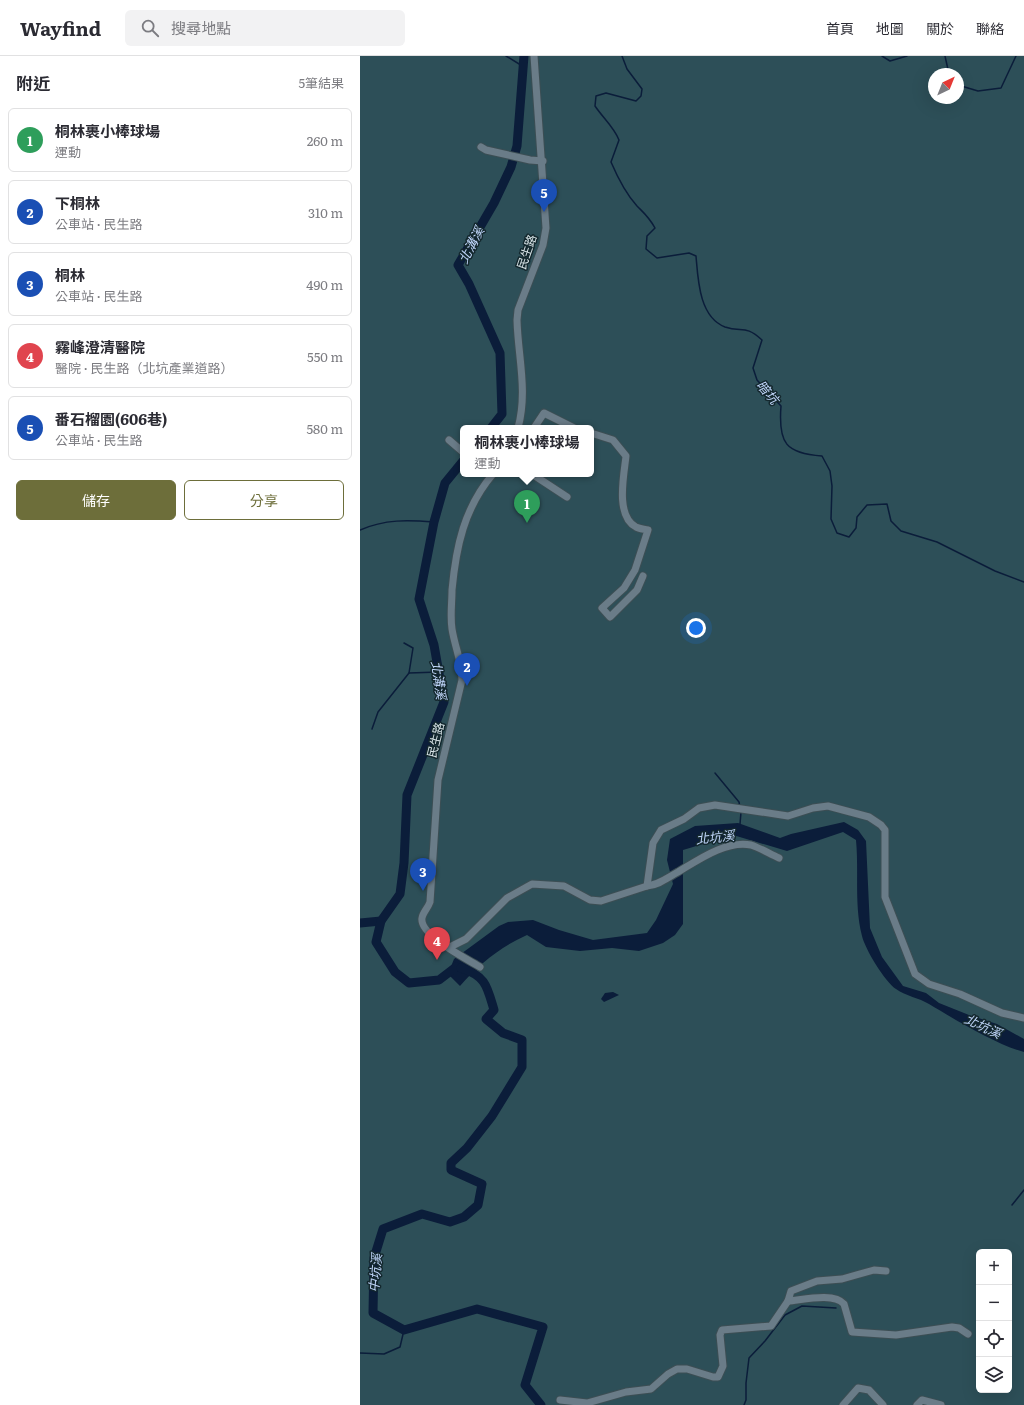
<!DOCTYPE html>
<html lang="zh-TW">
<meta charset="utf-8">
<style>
:root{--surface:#fff;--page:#f2f2f3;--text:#2b2b33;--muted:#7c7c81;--line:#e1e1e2;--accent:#6d6e3a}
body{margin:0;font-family:Literata,"Noto Sans TC",serif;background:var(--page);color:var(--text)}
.controls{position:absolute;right:12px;bottom:12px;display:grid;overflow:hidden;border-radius:6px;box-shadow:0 4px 16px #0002}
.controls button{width:36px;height:36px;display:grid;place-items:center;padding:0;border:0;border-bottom:1px solid var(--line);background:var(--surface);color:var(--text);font:20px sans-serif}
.compass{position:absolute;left:568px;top:12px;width:36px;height:36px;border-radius:50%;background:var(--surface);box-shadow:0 4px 16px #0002;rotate:43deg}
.you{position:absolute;left:336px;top:572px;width:14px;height:14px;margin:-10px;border:3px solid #fff;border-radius:50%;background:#1a73e8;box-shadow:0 0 0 6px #1a73e833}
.badge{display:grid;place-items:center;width:26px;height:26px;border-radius:50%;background:var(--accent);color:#fff;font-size:13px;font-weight:700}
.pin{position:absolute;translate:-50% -33px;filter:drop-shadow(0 1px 2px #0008)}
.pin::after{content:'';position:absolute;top:21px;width:14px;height:12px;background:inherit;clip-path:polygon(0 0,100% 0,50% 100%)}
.popup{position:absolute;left:100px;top:369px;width:134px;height:52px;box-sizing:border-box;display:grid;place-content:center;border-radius:6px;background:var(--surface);filter:drop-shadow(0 1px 3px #0005);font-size:13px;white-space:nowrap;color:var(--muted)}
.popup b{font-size:15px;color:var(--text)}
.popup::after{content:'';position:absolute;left:50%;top:100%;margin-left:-8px;border:8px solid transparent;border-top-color:var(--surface)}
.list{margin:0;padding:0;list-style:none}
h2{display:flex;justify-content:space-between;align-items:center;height:52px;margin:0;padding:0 16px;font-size:17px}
h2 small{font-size:13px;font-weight:400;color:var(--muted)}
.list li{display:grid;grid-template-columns:26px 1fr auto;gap:12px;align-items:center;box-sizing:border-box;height:64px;margin:0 8px 8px;padding:0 8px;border:1px solid var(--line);border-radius:6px}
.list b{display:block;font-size:15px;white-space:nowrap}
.list p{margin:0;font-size:13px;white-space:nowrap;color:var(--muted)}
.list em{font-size:13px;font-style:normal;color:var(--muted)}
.actions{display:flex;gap:8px;padding:12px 16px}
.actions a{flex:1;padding:9px 0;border:1px solid var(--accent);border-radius:6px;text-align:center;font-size:14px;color:var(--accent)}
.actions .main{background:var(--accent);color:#fff}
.icon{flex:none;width:22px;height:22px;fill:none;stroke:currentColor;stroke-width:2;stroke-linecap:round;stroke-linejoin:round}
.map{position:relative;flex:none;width:664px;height:1349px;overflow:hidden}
header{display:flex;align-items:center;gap:24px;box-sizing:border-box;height:56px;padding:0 20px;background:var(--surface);border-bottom:1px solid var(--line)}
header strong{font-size:19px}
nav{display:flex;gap:22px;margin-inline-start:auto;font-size:14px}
.search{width:280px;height:36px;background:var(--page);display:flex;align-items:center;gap:10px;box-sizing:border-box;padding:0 14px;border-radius:6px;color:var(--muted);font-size:15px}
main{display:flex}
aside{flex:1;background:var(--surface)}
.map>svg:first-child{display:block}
</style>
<header>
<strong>Wayfind</strong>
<div class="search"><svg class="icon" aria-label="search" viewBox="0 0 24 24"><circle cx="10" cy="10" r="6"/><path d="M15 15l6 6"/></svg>搜尋地點</div>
<nav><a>首頁</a><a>地圖</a><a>關於</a><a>聯絡</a></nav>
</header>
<main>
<aside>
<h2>附近<small>5筆結果</small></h2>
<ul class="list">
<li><span class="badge" style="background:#2e9e5b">1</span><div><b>桐林裹小棒球場</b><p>運動</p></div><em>260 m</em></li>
<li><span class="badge" style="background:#1a4fb4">2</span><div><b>下桐林</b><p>公車站 · 民生路</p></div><em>310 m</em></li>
<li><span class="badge" style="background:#1a4fb4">3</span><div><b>桐林</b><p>公車站 · 民生路</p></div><em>490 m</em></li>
<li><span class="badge" style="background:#e0444e">4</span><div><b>霧峰澄清醫院</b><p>醫院 · 民生路（北坑產業道路）</p></div><em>550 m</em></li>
<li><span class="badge" style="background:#1a4fb4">5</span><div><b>番石榴園(606巷)</b><p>公車站 · 民生路</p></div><em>580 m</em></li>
</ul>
<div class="actions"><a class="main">儲存</a><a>分享</a></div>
</aside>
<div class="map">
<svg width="664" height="1349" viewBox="0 0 664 1349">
<rect width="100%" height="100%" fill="#1e3238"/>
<!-- green -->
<path fill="#2d4f58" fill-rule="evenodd" d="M 0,0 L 664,0 L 664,1349 L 0,1349 ZM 574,18 L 598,18 L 598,42 L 574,42 ZM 103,372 L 231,372 L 231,418 L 103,418 ZM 619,1196 L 649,1196 L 649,1334 L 619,1334 Z"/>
<!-- water -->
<g fill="#0b1d3a">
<path d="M 484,766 L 498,774 L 506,785 L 510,872 L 522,901 L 543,930 L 566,937 L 579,947 L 609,959 L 637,968 L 664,983 L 664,996 C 637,989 594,963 569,948 C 559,942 546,940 536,933 C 525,926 505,893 502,880 C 494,849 499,816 496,784 L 483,776 L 427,795 L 373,779 L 323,794 L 323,868 L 315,879 L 303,887 L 279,895 L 252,892 L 220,895 L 186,891 L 167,879 C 140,891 119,908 100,930 L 88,918 L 94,903 L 139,870 L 148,866 L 173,864 L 199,874 L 233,884 L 287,877 L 296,864 L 313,828 L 307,804 L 310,783 L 335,770 L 378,767 L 420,782 L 431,778 Z"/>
<polygon points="253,936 259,939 244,946 241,943 245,937"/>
</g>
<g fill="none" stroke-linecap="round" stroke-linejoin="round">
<!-- stream -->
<g stroke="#0b1d3a" stroke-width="1.5">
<polyline points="146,0 164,11"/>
<path d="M 262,0 L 267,13 L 282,33 L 281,40 L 276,45 L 246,37 L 236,40 L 235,50 C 243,62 254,71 259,84 L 251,106 C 257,120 266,138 277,150 C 285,158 289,161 295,172 L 287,180 L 286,193 L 297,202 L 329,197 L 336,200 C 338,223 339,261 365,271 C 382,277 385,268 402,284 L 393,312 L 397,324 L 421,350 C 418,388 426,397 462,400 L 470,415 L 472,430 L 471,463 L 477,477 L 489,481 L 496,472 L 497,461 L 507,449 L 527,448 L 531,465 L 541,475 L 577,486 L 635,515 L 664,526"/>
<polyline points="522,0 530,5 547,0"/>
<polyline points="585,0 589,18"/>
<polyline points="598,29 618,35 641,32 656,0"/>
<path d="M 0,474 C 25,463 48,464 74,466"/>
<polyline points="44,587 53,592 49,617"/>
<polyline points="12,673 18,656 49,617 79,616"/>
<polyline points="355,717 379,746 380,751"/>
<polyline points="380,768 381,756"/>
<polyline points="652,1149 664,1134"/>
<polyline points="0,1297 24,1298 40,1291 44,1274"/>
<polyline points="384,1349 386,1344 386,1327 389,1302 405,1285 425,1259 442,1250 476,1252"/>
</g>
<!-- river -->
<g stroke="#0b1d3a" stroke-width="9">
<polyline points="131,372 142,358 140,297 109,228 98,209 134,147 151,111 157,90 164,0"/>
<polyline points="0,867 21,865"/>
<polyline points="96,911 79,924 49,927 35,916 16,886 21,865 40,838 44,807 47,739 84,646 74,589 59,543 74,466 85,427 103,405"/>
<path d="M 101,912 C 126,920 127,930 134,954 L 126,963 L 143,977 L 162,984 L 162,1011 L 132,1060 L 107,1092 L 91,1107 L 91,1114 L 122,1128 L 118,1149 L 104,1161 L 90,1166 L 62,1158 L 23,1173 L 14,1202 L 13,1257 L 44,1274 L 117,1253 L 183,1271 L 165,1329 L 181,1349"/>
</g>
<defs>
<g id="minor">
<polyline points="121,91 126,94 170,104 183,105"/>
<path d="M 158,372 C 168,335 158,301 157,264 L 158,254 L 183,189 L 186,172 L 174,0"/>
<polyline points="174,372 184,357 214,372"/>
<path d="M 231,377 L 253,384 L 266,400 C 264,419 255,460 276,471 C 279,473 284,473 288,474 L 275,514 L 264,532 L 242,552 L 250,561 L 277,534 L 283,520"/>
<polyline points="89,384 103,396"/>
<polyline points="172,418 207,441"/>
<path d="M 287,830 C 299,829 307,822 318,816 C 338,804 366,784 391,789 C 400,792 410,798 419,802"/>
<polyline points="90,891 106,883 147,842 172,828 204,830 230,844 241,845 287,830 293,787 301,774 324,763 339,752 355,749 428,760 453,752 468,750 509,761 521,769 525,774 525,841 555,918 569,928 600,938 642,957 664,962"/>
<path d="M 120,911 C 107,903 59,879 62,862 C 63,856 68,852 70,846 L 78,724 L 102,624 C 102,605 95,592 92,573 C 90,560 92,547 92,534 C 96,491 104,452 133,418"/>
<path d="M 428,1245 C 442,1244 474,1236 484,1248 L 492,1276 L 536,1279 L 592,1271 L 599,1272 L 608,1278"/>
<polyline points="200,1344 227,1347 266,1336 291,1333 308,1318 317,1313 327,1313 353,1321 358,1321 363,1310 360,1279 362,1274 411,1270 428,1245 431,1235 457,1225 482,1223 514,1214 526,1215"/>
<polyline points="483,1349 498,1332 509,1334 523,1349"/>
<polyline points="557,1349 562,1344 581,1349"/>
</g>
</defs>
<!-- minor casing -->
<use href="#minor" stroke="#3c4e54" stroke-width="9"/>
<!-- minor -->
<use href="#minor" stroke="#6a7c88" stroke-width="7"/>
</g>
<g text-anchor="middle" stroke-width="3" stroke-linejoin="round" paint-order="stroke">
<!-- street labels -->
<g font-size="12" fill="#d8e4e7" stroke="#14282e">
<text transform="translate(167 196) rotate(-71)" y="4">民生路</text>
<text transform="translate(76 684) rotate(-76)" y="4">民生路</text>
</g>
<!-- water labels -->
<g font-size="13" font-style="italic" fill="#bfd5f9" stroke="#14282e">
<text transform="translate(111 189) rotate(-63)" y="5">北溝溪</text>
<text transform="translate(408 336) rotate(50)" y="5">暗坑</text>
<text transform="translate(79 624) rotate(82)" y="5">北溝溪</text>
<text transform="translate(355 781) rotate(-6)" y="5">北坑溪</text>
<text transform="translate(623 970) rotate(25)" y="5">北坑溪</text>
<text transform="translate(15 1217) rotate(-85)" y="5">中坑溪</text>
</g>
</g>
</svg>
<div class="controls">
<button>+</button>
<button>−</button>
<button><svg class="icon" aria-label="locate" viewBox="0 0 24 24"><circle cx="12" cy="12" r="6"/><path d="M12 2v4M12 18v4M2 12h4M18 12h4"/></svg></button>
<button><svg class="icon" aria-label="layers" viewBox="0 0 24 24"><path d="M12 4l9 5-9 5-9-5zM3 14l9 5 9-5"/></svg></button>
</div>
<svg class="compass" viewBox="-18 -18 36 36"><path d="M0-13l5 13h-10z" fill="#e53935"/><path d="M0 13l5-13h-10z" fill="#7c7c81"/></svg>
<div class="you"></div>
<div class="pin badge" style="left:167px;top:467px;background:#2e9e5b">1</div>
<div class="popup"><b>桐林裹小棒球場</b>運動</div>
<div class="pin badge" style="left:107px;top:630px;background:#1a4fb4">2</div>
<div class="pin badge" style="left:63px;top:835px;background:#1a4fb4">3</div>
<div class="pin badge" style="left:77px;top:904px;background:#e0444e">4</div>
<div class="pin badge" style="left:184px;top:156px;background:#1a4fb4">5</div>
</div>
</main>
